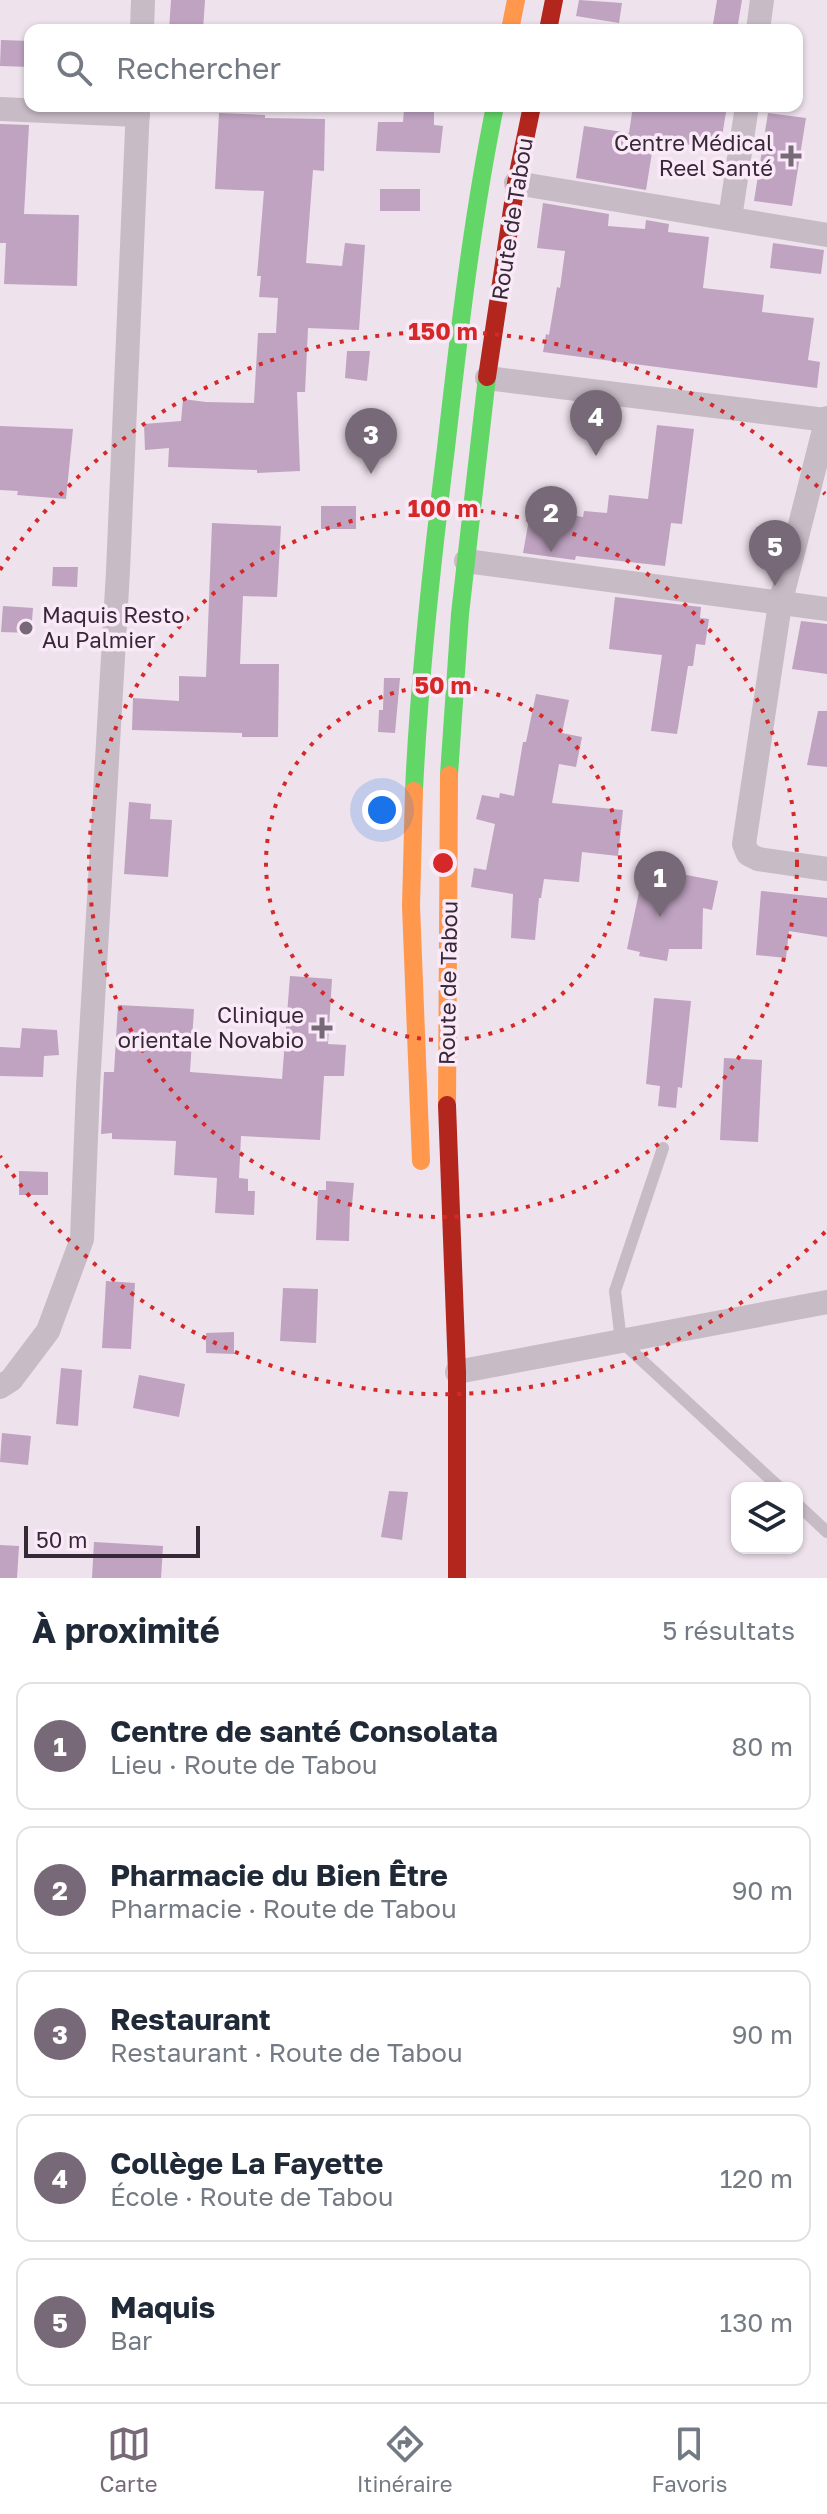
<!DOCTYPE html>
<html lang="fr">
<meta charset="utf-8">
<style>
:root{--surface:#fff;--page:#f6f6f7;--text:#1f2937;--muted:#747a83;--line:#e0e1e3;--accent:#776977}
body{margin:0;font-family:"Golos Text",sans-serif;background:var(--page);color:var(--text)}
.controls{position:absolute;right:24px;bottom:24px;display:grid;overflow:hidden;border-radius:16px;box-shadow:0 2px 6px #0004}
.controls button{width:72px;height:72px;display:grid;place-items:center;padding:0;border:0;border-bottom:2px solid var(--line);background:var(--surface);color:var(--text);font:40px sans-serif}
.scale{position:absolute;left:24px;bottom:20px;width:176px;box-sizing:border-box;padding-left:8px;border:4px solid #372838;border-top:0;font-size:22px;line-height:28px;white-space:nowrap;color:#372838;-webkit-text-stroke:6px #fae9f7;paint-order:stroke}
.you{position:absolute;left:382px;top:810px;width:28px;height:28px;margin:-20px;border:6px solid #fff;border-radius:50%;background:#1a73e8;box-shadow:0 0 0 12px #1a73e833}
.badge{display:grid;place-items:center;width:52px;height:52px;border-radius:50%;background:var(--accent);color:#fff;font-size:26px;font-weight:700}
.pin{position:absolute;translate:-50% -66px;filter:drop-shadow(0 2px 4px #0008)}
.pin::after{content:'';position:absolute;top:42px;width:28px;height:24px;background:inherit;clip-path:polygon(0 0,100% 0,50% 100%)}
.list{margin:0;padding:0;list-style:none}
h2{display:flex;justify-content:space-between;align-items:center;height:104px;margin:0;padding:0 32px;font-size:34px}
h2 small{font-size:26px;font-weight:400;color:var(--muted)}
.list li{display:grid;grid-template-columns:52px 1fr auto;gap:24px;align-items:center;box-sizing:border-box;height:128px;margin:0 16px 16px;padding:0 16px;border:2px solid var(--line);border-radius:16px}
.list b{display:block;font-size:30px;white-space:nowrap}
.list p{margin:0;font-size:26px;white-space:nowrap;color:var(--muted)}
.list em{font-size:26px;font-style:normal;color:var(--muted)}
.icon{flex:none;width:44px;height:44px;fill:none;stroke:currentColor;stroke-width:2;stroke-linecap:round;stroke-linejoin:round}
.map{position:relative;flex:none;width:827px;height:1578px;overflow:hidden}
.search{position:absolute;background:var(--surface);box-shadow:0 2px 6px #0004;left:24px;right:24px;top:24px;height:88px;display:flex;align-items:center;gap:20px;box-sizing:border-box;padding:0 28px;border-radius:16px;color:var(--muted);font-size:30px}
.sheet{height:824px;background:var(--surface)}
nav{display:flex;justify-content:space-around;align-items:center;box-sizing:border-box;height:112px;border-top:2px solid var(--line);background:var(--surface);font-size:22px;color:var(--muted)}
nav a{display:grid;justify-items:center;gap:4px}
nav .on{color:var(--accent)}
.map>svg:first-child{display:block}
</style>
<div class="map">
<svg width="827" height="1578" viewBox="0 0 827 1578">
<rect width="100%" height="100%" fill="#eee2ec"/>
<!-- building -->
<g fill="#bfa3c1">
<polygon points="171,0 205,0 203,30 169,30"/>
<polygon points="579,0 622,3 619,23 576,16"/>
<polygon points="717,0 742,0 737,30 712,30"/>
<polygon points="1,40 30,41 30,67 0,66"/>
<polygon points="633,106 727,106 720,149 654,140 646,190 576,178 584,126 629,133"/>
<polygon points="416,107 434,108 434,125 443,126 440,153 376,151 378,122 403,122 404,110 416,110"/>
<polygon points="219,113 265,115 265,118 325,119 324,171 313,170 306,263 342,266 345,243 365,245 359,330 308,328 305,392 297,392 300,471 257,473 257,470 168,467 169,448 145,450 144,424 181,421 183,399 206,402 254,403 258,333 276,333 278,298 259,297 261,276 257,276 264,191 215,189"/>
<polygon points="768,113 806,118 792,206 754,201"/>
<polygon points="0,124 29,125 24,214 79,215 77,286 4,284 6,243 0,243"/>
<rect x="380" y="189" width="40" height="22"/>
<polygon points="543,203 609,214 608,226 645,229 646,220 669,224 668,232 709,237 703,288 764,295 762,312 814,318 808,360 820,362 817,388 543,352 546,334 549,335 557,287 560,288 565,251 537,248"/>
<polygon points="773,243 824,250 821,274 770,268"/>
<polygon points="347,351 370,351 367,381 345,378"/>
<polygon points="657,425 694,429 682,524 671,523 665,566 576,556 575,560 523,553 531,508 583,517 584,511 607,513 609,495 648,499"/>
<polygon points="0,426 73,429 66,499 17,495 18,491 0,490"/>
<rect x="321" y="506" width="35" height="23"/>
<polygon points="212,523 281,526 277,597 243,596 240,664 279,664 278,737 242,737 242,733 132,730 133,698 179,701 179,676 206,677"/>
<polygon points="53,567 78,567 77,587 52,586"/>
<polygon points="615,597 701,607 700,618 709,619 705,645 696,644 693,666 688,666 677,734 651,731 662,655 609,649"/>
<polygon points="3,606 33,608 31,633 1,632"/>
<polygon points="801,621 827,624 827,674 792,669"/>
<polygon points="384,678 400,678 395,733 378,732 379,710 383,710"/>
<polygon points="536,694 569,700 562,733 582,737 576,767 559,764 552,803 623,810 618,856 582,852 579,882 544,879 541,898 539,898 535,940 511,938 513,894 471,887 474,868 486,870 495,824 476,819 482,795 499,798 500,793 514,796 523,742 526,742"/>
<polygon points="818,711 827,711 827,767 807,765"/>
<polygon points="129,802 151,804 150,819 172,820 168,877 124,874"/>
<polygon points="655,869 718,881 712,910 703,908 702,949 669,949 667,961 639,956 640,952 627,949 643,873 654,875"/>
<polygon points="761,891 827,898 827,937 789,931 786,958 756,955"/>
<polygon points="290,976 332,979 328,1044 346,1045 344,1076 324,1076 320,1140 241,1136 239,1178 248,1179 248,1191 255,1191 254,1215 215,1213 217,1178 174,1175 176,1141 112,1139 112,1133 101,1134 104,1072 114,1072 118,1005 194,1009 190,1072 282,1079"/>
<polygon points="654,998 691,1001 682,1088 678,1087 676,1108 658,1106 660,1086 646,1084"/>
<polygon points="22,1028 57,1030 59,1055 44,1056 43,1077 0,1076 0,1047 20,1048"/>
<polygon points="724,1058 762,1060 758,1142 720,1140"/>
<polygon points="19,1171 48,1172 48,1195 19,1195"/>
<polygon points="326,1181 354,1183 352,1205 350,1205 349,1241 316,1240 318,1190 326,1190"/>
<polygon points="106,1281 135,1283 131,1349 102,1348"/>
<polygon points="283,1288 318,1289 316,1343 280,1341"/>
<polygon points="234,1332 234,1354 206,1353 206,1333"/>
<polygon points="61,1368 82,1370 78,1426 56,1424"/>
<polygon points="139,1375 185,1384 179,1417 133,1408"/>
<polygon points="2,1433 31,1436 28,1465 0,1462"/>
<polygon points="389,1491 408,1492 402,1540 381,1537"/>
<polygon points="94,1542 163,1546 161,1578 92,1578"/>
<polygon points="0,1545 19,1546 17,1578 0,1578"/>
</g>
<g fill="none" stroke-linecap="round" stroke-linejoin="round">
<!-- lane -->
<g stroke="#c7bbc6" stroke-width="12">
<polyline points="663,1148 615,1291 621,1341 780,1488"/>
<polyline points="797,1504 827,1532"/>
</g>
<!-- street -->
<g stroke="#c7bbc6" stroke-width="24">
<polyline points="142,30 143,0"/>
<polyline points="758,30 762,0"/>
<polyline points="0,109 138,115"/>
<polyline points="516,183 827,235"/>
<polyline points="730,218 747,106"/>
<polyline points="487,378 827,420"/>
<polyline points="827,418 780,604 744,844 748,854 758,859 827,869"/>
<polyline points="466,561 827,609"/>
<polyline points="457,1372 827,1302"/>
<polyline points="0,1387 11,1380 48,1331 82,1239 88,1087 118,571 138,106"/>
</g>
<!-- fast -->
<g stroke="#63d668" stroke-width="18">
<polyline points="449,775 460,614 487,377"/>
<path d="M 414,791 C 419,677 432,561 446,448 C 459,333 472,219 495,106"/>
</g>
<!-- slow -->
<g stroke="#ff974d" stroke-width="18">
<polyline points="510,30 516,0"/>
<polyline points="414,791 411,906 421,1161"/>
<polyline points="447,1105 449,775"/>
</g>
<!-- jam -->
<g stroke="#b3261e" stroke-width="18">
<polyline points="548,30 554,0"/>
<polyline points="487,377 516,183 532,106"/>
<polyline points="447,1105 457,1372 457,1578"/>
</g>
</g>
<!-- distance rings -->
<g fill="none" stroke="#d62828" stroke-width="4" stroke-dasharray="4 8">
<circle cx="443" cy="863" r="177"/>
<circle cx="443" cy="863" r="354"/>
<path d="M825 1232A531 531 0 0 1 0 1156M0 570A531 531 0 0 1 825 494"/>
</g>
<!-- markers -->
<g fill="#776977" stroke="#fae9f7" stroke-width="3">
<path d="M787 144h8v8h8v8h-8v8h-8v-8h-8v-8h8z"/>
<circle cx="26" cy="628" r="8"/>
<path d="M318 1016h8v8h8v8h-8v8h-8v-8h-8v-8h8z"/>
</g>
<g text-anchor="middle" stroke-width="7" stroke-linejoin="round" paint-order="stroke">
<!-- poi labels -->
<g font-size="22" fill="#372838" stroke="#fae9f7" text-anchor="end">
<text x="773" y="151">Centre Médical<tspan x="773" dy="25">Reel Santé</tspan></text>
<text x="42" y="623" text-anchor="start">Maquis Resto<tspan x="42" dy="25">Au Palmier</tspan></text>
<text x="304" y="1023">Clinique<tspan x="304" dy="25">orientale Novabio</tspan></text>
</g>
<!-- street labels -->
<g font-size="22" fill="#372838" stroke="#fae9f7">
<text transform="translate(512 219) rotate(-81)" y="8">Route de Tabou</text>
<text transform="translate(448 983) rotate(-89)" y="8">Route de Tabou</text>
</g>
</g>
<circle cx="443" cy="863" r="12" fill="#d62828" stroke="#fae9f7" stroke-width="4"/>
<g font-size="24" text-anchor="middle" font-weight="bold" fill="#d62828" stroke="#fae9f7" stroke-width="7" stroke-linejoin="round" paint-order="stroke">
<text x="443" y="340">150 m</text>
<text x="443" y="517">100 m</text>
<text x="443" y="694">50 m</text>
</g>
</svg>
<div class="controls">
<button><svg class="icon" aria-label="layers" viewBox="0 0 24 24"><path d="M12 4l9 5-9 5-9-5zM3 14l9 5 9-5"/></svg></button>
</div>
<div class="scale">50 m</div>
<div class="you"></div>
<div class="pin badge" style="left:660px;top:917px">1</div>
<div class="pin badge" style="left:551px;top:552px">2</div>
<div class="pin badge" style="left:371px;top:474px">3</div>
<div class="pin badge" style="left:596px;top:456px">4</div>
<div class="pin badge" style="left:775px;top:586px">5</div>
<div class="search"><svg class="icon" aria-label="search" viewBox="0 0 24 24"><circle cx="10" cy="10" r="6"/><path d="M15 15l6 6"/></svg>Rechercher</div>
</div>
<section class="sheet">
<h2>À proximité<small>5 résultats</small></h2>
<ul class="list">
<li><span class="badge">1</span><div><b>Centre de santé Consolata</b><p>Lieu · Route de Tabou</p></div><em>80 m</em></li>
<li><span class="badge">2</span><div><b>Pharmacie du Bien Être</b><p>Pharmacie · Route de Tabou</p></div><em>90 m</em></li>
<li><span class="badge">3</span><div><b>Restaurant</b><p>Restaurant · Route de Tabou</p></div><em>90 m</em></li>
<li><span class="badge">4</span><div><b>Collège La Fayette</b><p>École · Route de Tabou</p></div><em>120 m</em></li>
<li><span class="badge">5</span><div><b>Maquis</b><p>Bar</p></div><em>130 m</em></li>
</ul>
</section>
<nav>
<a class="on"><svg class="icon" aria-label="map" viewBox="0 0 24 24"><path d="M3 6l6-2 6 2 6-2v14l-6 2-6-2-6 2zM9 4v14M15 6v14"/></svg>Carte</a>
<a><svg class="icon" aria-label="directions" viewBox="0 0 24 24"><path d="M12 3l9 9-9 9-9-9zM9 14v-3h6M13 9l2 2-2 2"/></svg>Itinéraire</a>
<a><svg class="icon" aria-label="saved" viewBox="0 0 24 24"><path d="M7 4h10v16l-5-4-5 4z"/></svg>Favoris</a>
</nav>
